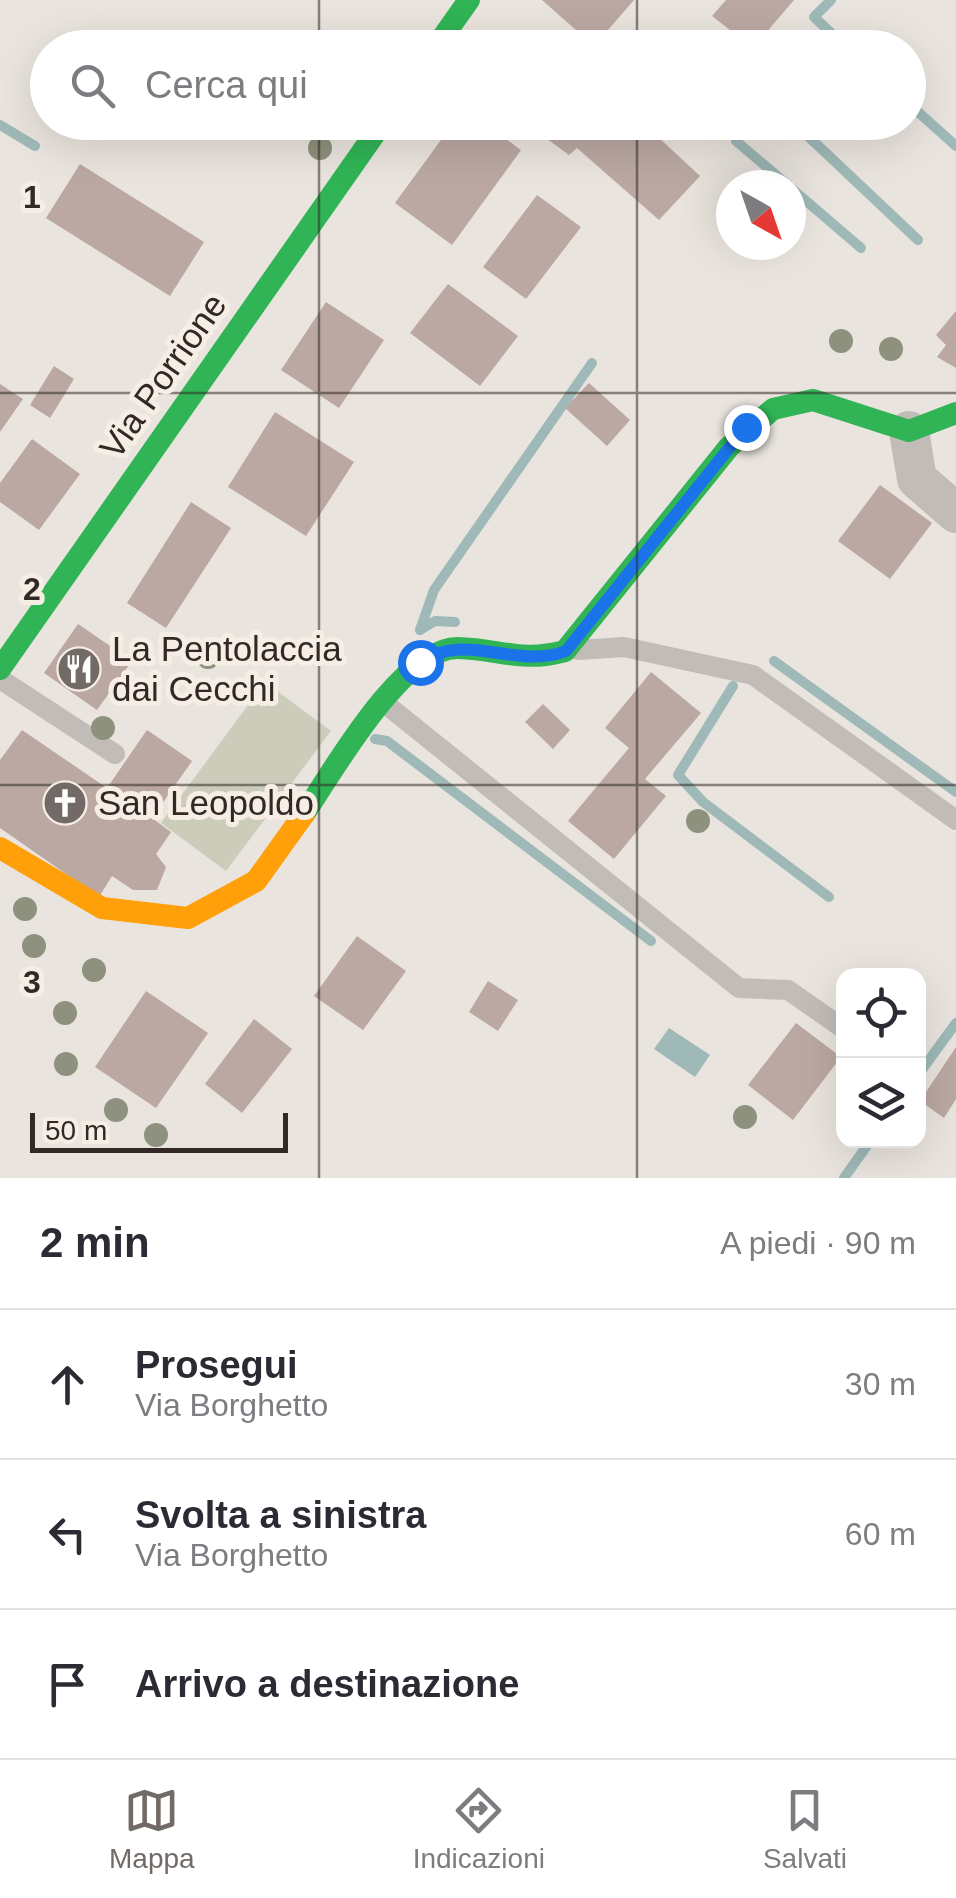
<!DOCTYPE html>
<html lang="it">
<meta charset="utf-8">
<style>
:root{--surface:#fff;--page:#f7f7f7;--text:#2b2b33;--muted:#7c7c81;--line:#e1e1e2;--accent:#726a67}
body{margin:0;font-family:Arial,sans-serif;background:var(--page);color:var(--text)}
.controls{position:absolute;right:30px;bottom:30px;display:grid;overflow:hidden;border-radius:20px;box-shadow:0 10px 40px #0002}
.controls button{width:90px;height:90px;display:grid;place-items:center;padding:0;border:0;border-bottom:2px solid var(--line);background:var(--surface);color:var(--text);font:50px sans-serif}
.compass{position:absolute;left:716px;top:170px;width:90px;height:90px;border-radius:50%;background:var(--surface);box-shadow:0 10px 40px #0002;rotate:140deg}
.scale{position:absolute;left:30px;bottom:25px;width:258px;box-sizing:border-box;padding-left:10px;border:5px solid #322927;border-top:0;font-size:28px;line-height:35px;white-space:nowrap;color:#322927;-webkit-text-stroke:8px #f6ede5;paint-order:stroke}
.stop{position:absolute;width:30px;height:30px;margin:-22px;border:8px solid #1a73e8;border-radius:50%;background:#fff}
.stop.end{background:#1a73e8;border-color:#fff;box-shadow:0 2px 10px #0008}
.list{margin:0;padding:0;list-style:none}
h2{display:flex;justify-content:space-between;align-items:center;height:130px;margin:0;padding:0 40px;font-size:42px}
h2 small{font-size:32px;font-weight:400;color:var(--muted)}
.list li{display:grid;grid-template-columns:65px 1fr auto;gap:30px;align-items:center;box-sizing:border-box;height:150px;padding:0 40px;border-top:2px solid var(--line)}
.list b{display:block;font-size:38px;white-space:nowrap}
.list p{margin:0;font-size:32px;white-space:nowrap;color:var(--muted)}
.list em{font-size:32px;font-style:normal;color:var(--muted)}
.icon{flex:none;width:55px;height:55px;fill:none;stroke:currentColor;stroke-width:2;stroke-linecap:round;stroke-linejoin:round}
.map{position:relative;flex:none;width:956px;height:1178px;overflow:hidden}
.search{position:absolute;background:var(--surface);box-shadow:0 10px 40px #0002;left:30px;right:30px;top:30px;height:110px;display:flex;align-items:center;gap:25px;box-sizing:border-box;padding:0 35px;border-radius:55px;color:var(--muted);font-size:38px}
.sheet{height:580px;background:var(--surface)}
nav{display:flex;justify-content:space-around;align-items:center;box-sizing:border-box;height:140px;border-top:2px solid var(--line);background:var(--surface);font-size:28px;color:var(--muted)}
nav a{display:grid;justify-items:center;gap:5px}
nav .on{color:var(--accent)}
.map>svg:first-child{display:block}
</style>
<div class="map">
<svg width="956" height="1178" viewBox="0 0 956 1178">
<rect width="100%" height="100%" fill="#eae4de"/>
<!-- green -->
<polygon fill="#cbcdba" points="265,682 331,731 226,871 161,823"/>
<!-- water -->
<polygon fill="#9eb9b7" points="669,1028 710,1055 695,1077 654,1049"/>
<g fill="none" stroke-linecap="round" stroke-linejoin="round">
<!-- stream -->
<g stroke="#9eb9b7" stroke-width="10">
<polyline points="831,0 814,17 847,48"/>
<polyline points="908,103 956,146"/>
<polyline points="793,122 918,240"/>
<polyline points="0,125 35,146"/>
<polyline points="736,141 788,185"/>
<polyline points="791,188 861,248"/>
<polyline points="420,630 435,621 455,622"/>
<polyline points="420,630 434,590 592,363"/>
<polyline points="774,661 956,792"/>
<polyline points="733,686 678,775 703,802 829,897"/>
<polyline points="375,739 387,741 651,941"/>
<polyline points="918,1075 956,1023"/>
<polyline points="844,1178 871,1140"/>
</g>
</g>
<!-- building -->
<g fill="#bba8a2">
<polygon points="542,0 634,0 594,46"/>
<polygon points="726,0 794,0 753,48 712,16"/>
<polygon points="525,31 547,48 512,48"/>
<polygon points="454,122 483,122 521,150 452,245 395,203"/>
<polygon points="524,122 642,122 700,176 659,220 577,148 569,155"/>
<polygon points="80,164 204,242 170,296 46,218"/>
<polygon points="537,195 581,227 526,299 483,267"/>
<polygon points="448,284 518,336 480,386 410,333"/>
<polygon points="326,302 384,340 339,408 281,370"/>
<polygon points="956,311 956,368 937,357 946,345 936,335"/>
<polygon points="54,366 74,379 50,418 30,405"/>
<polygon points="589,383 630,420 607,446 565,408"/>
<polygon points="0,384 23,399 0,432"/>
<polygon points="275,412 354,462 306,536 228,487"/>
<polygon points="32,439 80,474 39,530 0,502 0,483"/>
<polygon points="880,485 932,523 890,579 838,541"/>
<polygon points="191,502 231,528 166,628 127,603"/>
<polygon points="78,624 132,661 97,710 44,673"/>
<polygon points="651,672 701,713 645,779 666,796 614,859 568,821 629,748 605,728"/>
<polygon points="543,704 570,730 553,749 525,722"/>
<polygon points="22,730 107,788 147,730 192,761 152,818 171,832 156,854 166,867 157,890 133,890 112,876 99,897 0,828 0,760"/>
<polygon points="357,936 406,971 363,1030 314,996"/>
<polygon points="488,981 518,1000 498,1031 469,1012"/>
<polygon points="146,991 208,1033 156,1108 95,1067"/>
<polygon points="254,1019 292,1049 242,1113 205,1084"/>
<polygon points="796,1023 841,1057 793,1120 748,1085"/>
<polygon points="956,1047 956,1099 944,1118 920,1101"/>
</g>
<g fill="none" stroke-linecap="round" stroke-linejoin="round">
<!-- lane -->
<g stroke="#c2bcb8" stroke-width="20">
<polyline points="578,650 624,647 753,675 956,820"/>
<polyline points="0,679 115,754"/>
<polyline points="383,702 739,988 788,990 844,1029"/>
</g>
<!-- street -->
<polyline stroke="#c2bcb8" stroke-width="40" points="909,431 917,479 956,513"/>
<!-- fast -->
<g stroke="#30b455" stroke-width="22">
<polyline points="435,48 469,0"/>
<polyline points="0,669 383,122"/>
<path d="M 304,814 C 333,771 403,647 458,648 C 501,649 520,663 565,651 L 729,447 L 773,409 L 813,400 L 909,431 L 956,413"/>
</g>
<!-- slow -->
<polyline stroke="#ff9f0a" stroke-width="22" points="0,848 102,908 188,918 256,881 304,814"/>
</g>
<!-- trees -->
<g fill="#8e917d">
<circle cx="320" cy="148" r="12"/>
<circle cx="841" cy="341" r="12"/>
<circle cx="891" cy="349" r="12"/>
<circle cx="208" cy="657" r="12"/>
<circle cx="103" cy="728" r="12"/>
<circle cx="698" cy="821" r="12"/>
<circle cx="25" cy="909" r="12"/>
<circle cx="34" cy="946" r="12"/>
<circle cx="94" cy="970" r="12"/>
<circle cx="65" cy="1013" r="12"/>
<circle cx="66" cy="1064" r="12"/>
<circle cx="116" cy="1110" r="12"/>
<circle cx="745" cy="1117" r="12"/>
<circle cx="156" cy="1135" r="12"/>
</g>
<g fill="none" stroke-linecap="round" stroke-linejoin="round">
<!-- route -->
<path stroke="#1a73e8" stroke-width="12" d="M 420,662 C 465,631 517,670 566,651 L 746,427"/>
</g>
<!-- grid -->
<path fill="none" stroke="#322927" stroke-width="2.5" stroke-opacity="0.55" d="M 319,0 L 319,48M 637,0 L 637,48M 319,122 L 319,1178M 637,122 L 637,1178M 0,393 L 956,393M 0,785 L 956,785"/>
<!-- icons -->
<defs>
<symbol id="restaurant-disc" viewBox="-11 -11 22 22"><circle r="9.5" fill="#726a67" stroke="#f6ede5"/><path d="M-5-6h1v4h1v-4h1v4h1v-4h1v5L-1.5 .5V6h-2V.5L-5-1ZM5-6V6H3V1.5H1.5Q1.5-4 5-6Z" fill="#fff"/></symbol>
<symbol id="church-disc" viewBox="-11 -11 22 22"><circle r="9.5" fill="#726a67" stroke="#f6ede5"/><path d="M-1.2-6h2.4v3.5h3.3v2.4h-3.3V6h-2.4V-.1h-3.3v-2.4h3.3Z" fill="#fff"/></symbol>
</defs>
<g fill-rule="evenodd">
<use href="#restaurant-disc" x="54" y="644" width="50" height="50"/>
<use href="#church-disc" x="40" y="778" width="50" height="50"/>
</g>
<g text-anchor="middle" stroke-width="10" stroke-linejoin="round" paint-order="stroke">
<!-- street labels -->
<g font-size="35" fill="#322927" stroke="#f6ede5">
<text transform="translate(163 376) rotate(-55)" y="12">Via Porrione</text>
</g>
<!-- poi labels -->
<g font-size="35" fill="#322927" stroke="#f6ede5" text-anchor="start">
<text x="112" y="661">La Pentolaccia<tspan x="112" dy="40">dai Cecchi</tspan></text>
<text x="98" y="815">San Leopoldo</text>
</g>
</g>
<g font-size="32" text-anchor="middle" font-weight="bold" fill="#322927" stroke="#f6ede5" stroke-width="10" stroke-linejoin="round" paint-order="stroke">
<text x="32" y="208">1</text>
<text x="32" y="600">2</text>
<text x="32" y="993">3</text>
</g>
</svg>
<div class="controls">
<button><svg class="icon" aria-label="locate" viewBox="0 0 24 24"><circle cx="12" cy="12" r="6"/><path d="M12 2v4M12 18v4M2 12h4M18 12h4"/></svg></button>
<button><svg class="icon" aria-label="layers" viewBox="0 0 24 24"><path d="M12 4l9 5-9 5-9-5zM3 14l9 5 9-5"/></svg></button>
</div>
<svg class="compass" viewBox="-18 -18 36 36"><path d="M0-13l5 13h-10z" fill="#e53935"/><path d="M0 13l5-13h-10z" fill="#7c7c81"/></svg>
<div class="scale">50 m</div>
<div class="stop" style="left:420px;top:662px"></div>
<div class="stop end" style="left:746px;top:427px"></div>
<div class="search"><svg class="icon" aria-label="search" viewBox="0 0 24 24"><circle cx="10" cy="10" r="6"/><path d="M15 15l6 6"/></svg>Cerca qui</div>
</div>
<section class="sheet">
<h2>2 min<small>A piedi · 90 m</small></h2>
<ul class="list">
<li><svg class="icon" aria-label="ahead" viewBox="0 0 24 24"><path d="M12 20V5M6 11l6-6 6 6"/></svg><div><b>Prosegui</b><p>Via Borghetto</p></div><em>30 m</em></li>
<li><svg class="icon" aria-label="left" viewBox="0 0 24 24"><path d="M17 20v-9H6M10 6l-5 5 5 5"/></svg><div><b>Svolta a sinistra</b><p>Via Borghetto</p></div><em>60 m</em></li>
<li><svg class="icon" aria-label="arrive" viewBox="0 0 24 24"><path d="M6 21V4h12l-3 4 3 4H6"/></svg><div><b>Arrivo a destinazione</b></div></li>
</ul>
</section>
<nav>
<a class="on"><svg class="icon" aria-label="map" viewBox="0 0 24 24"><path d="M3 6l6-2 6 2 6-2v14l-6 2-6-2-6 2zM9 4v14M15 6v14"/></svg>Mappa</a>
<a><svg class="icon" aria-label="directions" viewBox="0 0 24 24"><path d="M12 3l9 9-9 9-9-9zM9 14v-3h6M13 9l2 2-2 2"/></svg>Indicazioni</a>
<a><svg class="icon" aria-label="saved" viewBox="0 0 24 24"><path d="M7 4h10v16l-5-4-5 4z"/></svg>Salvati</a>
</nav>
